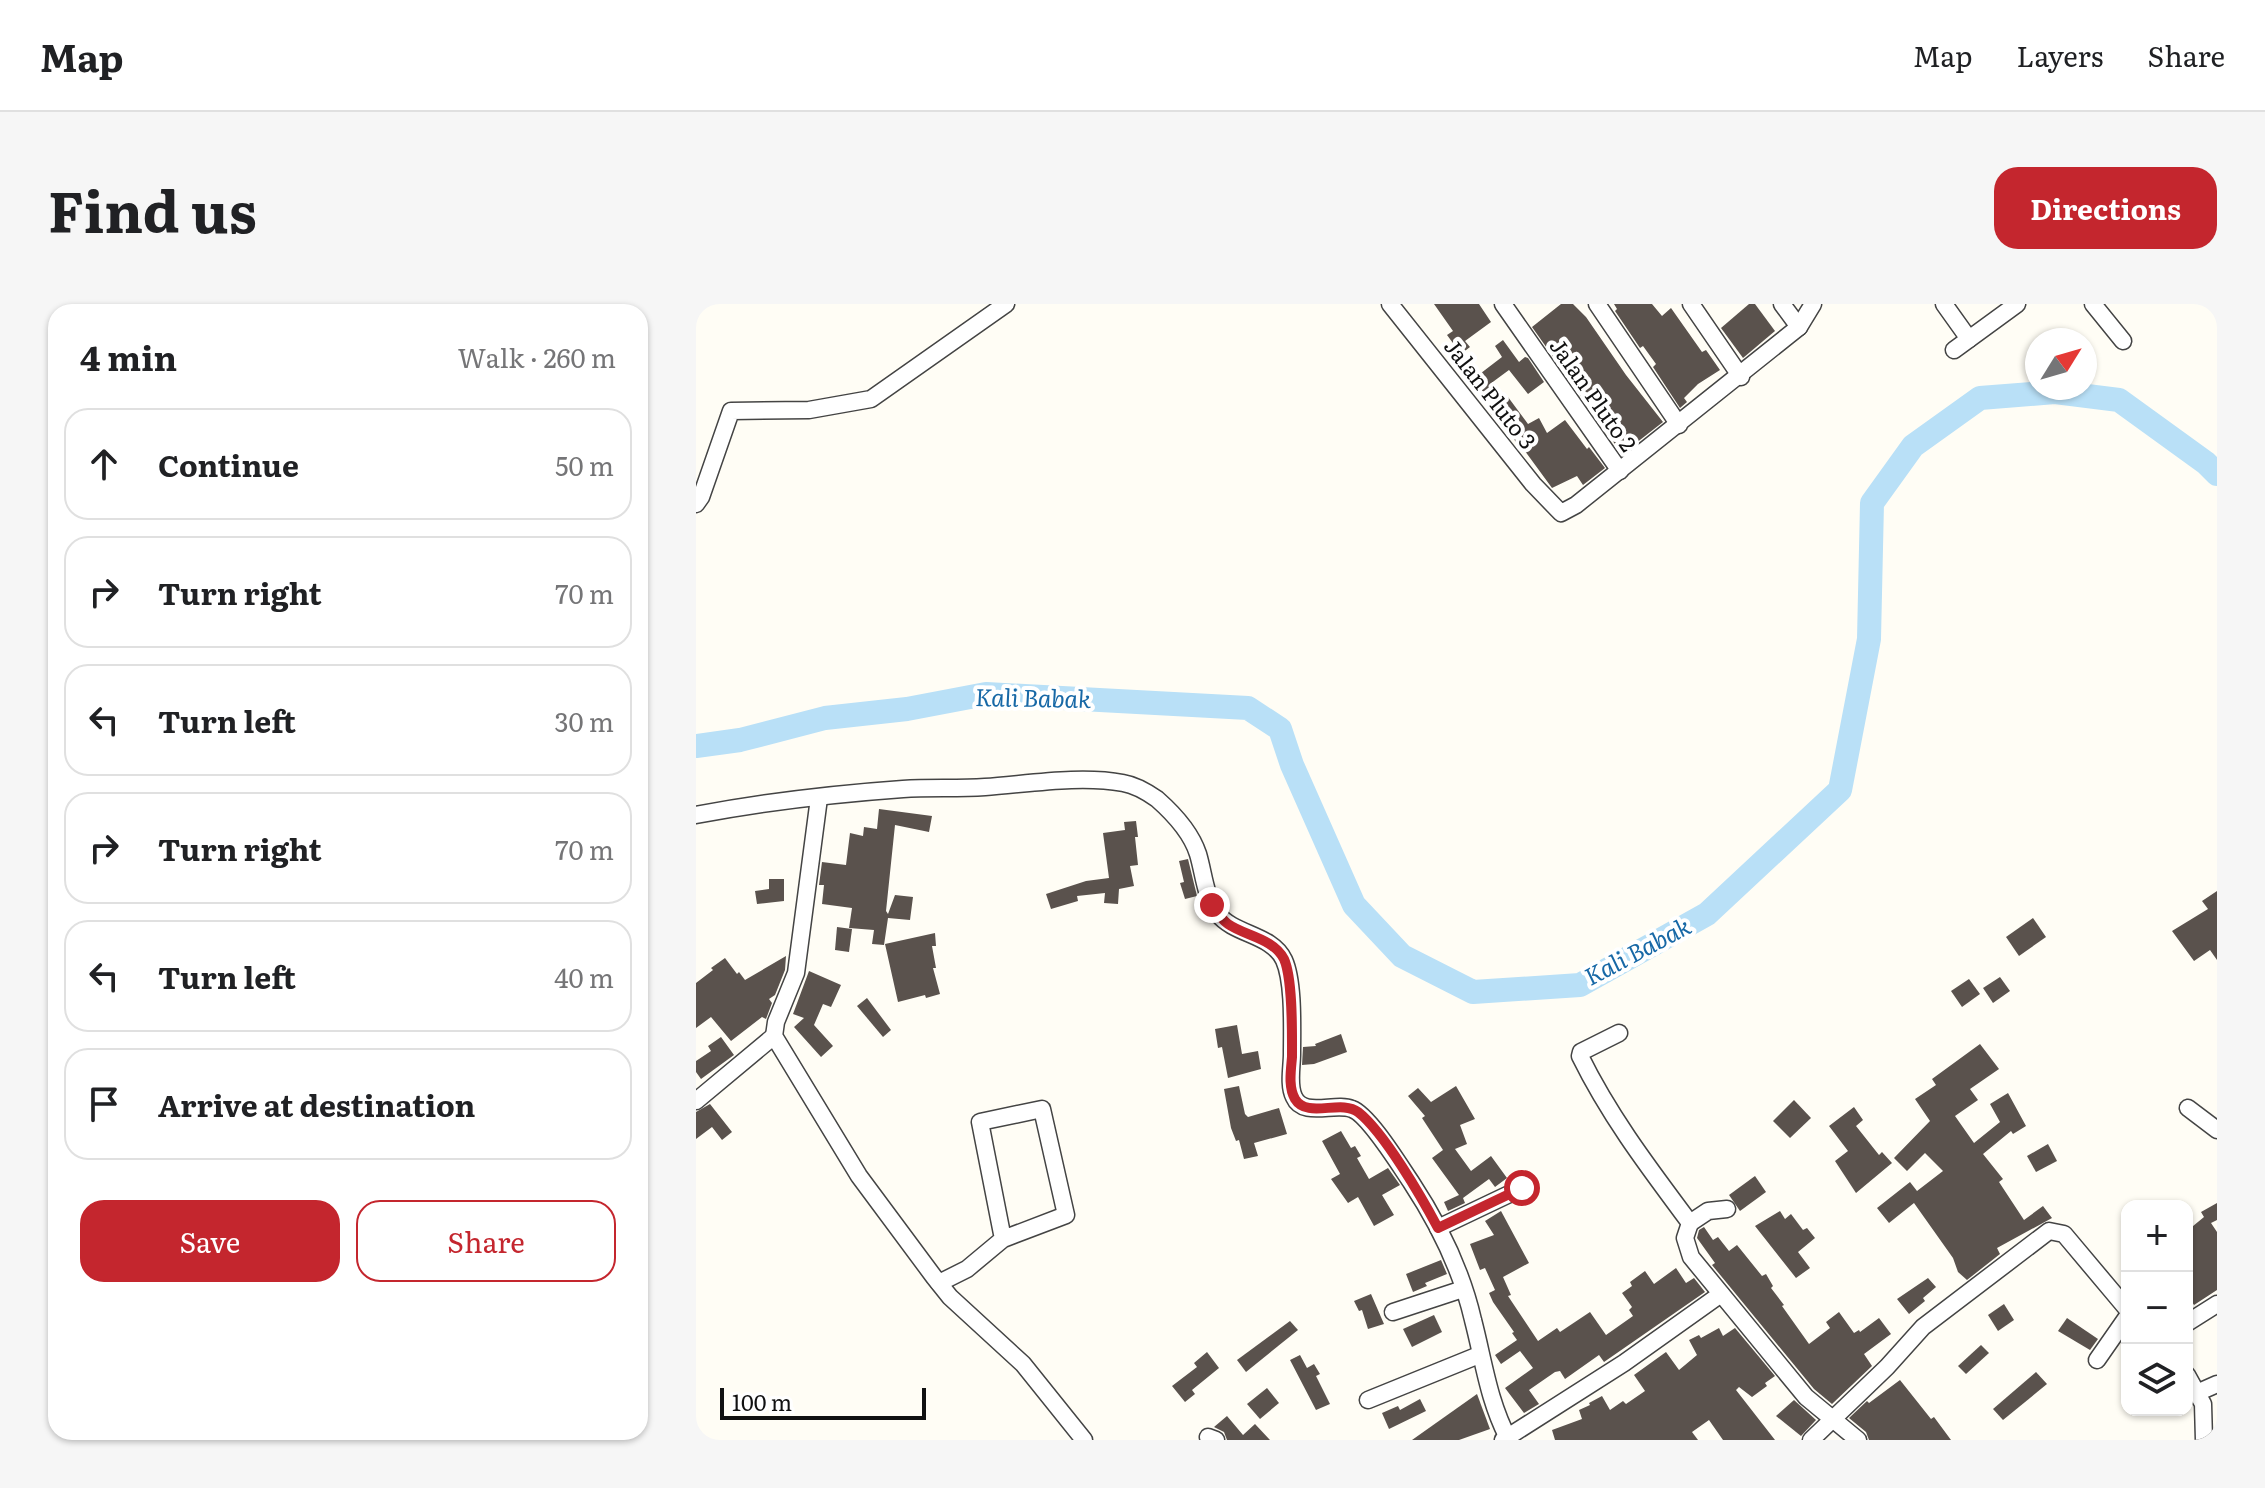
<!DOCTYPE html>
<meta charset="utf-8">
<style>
:root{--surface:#fff;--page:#f6f6f6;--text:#202124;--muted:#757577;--line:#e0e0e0;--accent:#c4262e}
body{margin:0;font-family:Literata,serif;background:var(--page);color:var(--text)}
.controls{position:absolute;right:24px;bottom:24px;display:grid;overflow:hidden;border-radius:16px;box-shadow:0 2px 6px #0004}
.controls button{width:72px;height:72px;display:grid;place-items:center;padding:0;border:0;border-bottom:2px solid var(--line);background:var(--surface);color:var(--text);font:40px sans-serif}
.compass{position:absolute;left:1329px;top:24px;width:72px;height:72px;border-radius:50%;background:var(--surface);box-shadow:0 2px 6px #0004;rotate:53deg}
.scale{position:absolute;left:24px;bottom:20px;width:206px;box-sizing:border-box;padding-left:8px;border:4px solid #111;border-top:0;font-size:22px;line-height:28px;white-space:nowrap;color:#111;-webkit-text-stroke:6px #fff;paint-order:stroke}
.stop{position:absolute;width:24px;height:24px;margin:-18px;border:6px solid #c4262e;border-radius:50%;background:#fff}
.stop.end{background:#c4262e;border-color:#fff;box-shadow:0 2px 8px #0008}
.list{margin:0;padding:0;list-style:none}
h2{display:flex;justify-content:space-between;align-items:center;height:104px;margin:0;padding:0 32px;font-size:34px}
h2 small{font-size:26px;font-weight:400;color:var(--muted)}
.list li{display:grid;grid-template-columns:52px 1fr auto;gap:24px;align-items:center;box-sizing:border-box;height:112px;margin:0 16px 16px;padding:0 16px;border:2px solid var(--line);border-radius:24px}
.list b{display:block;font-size:30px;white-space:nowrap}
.list em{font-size:26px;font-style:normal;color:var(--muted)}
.actions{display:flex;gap:16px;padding:24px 32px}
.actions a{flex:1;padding:18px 0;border:2px solid var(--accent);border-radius:24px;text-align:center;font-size:28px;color:var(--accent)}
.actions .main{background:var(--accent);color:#fff}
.icon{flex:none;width:44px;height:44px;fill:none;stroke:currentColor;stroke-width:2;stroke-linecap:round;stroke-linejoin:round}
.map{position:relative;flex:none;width:1521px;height:1136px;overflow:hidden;border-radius:24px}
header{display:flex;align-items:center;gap:48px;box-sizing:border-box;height:112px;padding:0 40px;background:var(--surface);border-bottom:2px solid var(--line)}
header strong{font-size:38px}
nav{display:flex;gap:44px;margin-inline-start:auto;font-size:28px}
.intro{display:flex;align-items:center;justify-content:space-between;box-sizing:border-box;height:192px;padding:0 48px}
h1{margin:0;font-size:56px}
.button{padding:20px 36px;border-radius:24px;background:var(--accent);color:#fff;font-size:28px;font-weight:700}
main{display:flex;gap:48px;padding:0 48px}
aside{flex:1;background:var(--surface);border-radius:24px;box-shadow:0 2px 6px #0004}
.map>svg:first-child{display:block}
</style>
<header>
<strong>Map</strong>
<nav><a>Map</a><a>Layers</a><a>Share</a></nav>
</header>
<div class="intro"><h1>Find us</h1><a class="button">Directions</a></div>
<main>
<aside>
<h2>4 min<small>Walk · 260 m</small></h2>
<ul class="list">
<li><svg class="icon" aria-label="ahead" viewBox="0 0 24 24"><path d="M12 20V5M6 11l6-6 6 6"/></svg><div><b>Continue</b></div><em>50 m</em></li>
<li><svg class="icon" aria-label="right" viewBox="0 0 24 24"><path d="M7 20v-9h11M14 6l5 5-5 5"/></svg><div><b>Turn right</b></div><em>70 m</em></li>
<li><svg class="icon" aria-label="left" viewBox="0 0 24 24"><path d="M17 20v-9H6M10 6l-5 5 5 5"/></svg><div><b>Turn left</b></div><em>30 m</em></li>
<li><svg class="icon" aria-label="right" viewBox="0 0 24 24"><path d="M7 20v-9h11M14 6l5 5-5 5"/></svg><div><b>Turn right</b></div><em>70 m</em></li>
<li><svg class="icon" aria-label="left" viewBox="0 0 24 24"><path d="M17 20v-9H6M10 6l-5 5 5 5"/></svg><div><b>Turn left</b></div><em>40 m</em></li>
<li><svg class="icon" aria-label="arrive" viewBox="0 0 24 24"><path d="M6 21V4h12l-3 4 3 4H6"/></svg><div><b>Arrive at destination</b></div></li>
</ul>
<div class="actions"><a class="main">Save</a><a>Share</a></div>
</aside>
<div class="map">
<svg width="1521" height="1136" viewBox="0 0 1521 1136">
<rect width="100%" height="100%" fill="#fffdf5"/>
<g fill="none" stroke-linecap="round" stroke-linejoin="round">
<!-- river -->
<polyline stroke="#b9e0f7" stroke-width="24" points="0,442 44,436 129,414 211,405 290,390 552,404 584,425 596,461 658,601 706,652 777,688 884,681 1011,610 1144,486 1173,335 1176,199 1217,142 1284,94 1359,88 1423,96 1510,159 1521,170"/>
</g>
<!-- building -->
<g fill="#5a524d">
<polygon points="738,0 783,0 795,18 769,37 774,43 765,50 751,31 757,27"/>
<polygon points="865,0 877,0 890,13 930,71 967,118 926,150 836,23"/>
<polygon points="918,0 956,0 966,12 975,4 1006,48 1010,46 1024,66 1002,80 988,94 991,98 984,104 957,63 960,60 947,42 944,44 919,7 921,5"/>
<polygon points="1053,0 1059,0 1079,27 1047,54 1025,24"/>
<polygon points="807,36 823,58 829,53 832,54 848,78 832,90 813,66 794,80 808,96 812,93 832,120 843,114 851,129 869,116 891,145 893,143 909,164 887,181 881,172 856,184 826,143 824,145 807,117 803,120 793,107 796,106 772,79 806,53 799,42"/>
<polygon points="183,505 236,512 233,528 199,521 190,607 192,610 199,591 217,593 214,616 192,614 188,641 176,640 178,626 153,624 156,604 126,600 128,581 123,581 126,558 150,561 154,529 167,532 168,523 181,525"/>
<polygon points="440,517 442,533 439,533 442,561 434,562 438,582 423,585 422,600 408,599 409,589 381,592 382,597 355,605 350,590 390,577 413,574 407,529 429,526 428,518"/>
<polygon points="492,555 501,592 489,595 484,579 488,578 483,557"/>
<polygon points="73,575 88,575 88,597 61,600 59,587 73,585"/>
<polygon points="1521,587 1521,656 1514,646 1498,657 1476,627 1512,605 1506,597"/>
<polygon points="1337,614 1350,633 1323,652 1310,633"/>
<polygon points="141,623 156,625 153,648 139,646"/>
<polygon points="239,629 240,642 236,642 240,664 237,664 244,690 230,694 229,691 202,698 189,640"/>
<polygon points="90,652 89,666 79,691 73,695 76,699 70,715 66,713 35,737 15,713 0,724 0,679 17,666 15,664 29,654 41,670 43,668 49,676"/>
<polygon points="113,667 145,681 135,703 127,700 118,721 137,742 125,753 98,723 108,714 97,710"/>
<polygon points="1304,673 1314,687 1297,699 1287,684"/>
<polygon points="1273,675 1284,690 1266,703 1255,687"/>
<polygon points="171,694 195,726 187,733 161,702"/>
<polygon points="541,721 546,750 562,747 565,765 532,774 526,743 522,744 519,725"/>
<polygon points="645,730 651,748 618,760 606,761 607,743 620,742 619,740"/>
<polygon points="25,733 38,751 5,775 0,768 0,757 15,747 12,742"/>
<polygon points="1284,740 1303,765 1274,785 1282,796 1259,812 1278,839 1304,818 1294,800 1312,789 1330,822 1317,830 1315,827 1287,850 1307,875 1303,878 1328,916 1347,902 1356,914 1301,944 1304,950 1271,976 1262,968 1257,954 1218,899 1193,919 1181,904 1214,878 1221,887 1247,867 1229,849 1211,867 1198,854 1234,817 1219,795 1240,781 1236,775"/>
<polygon points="543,782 549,810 552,813 583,804 591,830 558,839 562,852 548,855 543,836 540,837 535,824 528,785"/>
<polygon points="760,782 779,815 764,821 771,840 759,845 775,867 795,852 811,874 799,883 793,875 767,894 769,899 752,907 748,898 763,891 736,854 747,846 726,814 729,812 712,792 722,784 735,798"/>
<polygon points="1098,796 1115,814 1094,834 1077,817"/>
<polygon points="14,800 36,828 26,836 16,823 0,835 0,808"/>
<polygon points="1158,803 1167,816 1160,822 1183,851 1186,848 1196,859 1160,889 1139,857 1152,847 1133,822"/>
<polygon points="645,827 655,844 659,842 665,852 661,854 673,875 692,864 704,881 686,891 698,911 678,922 662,893 652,899 635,875 644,870 626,837"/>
<polygon points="1352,840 1361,857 1340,868 1331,852"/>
<polygon points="1059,872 1070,888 1044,907 1033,891"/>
<polygon points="1521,899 1521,916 1515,919 1521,928 1521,986 1498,1001 1491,991 1491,927 1508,913 1505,908"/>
<polygon points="805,907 833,959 807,973 815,991 812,992 842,1037 861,1024 864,1028 894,1008 910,1031 937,1012 933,1006 936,1003 926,989 936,982 934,978 949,967 958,980 980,964 990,979 998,974 1009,988 908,1058 903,1051 869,1075 864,1067 859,1068 833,1086 843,1100 828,1109 809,1084 837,1064 824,1047 805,1060 799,1051 821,1036 816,1029 818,1028 797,998 793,989 799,986 789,964 784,966 774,940 798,931 789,917"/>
<polygon points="1084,907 1089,915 1095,910 1107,926 1111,924 1119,934 1102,948 1114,964 1100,974 1059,922"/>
<polygon points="1008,923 1017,936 1022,933 1033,947 1041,941 1066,972 1070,970 1077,982 1075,984 1088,1001 1086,1002 1113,1040 1134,1024 1130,1018 1143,1008 1158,1029 1163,1026 1164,1028 1183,1014 1195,1030 1168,1050 1176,1062 1136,1100 1118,1085 1016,961 1019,959 1001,934 1003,926"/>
<polygon points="745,956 751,970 729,979 731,982 717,988 710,970"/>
<polygon points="1232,974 1240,983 1227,994 1229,997 1213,1010 1201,995"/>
<polygon points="675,990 688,1020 672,1025 666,1006 663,1007 658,997"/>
<polygon points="1308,1000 1318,1016 1302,1027 1292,1011"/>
<polygon points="738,1011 746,1028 716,1043 707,1025"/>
<polygon points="1371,1014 1402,1035 1394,1046 1362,1027"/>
<polygon points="594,1017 602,1026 550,1068 541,1056"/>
<polygon points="1023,1024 1027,1032 1039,1024 1079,1072 1069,1079 1071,1082 1056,1093 1043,1083 1040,1086 1079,1136 1027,1136 1013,1116 996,1128 1002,1136 859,1136 856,1126 886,1115 883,1106 894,1101 893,1099 906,1092 914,1106 927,1097 930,1100 949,1087 938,1071 970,1048 983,1066 1001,1051 993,1036 1003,1031 1005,1034"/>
<polygon points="1285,1041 1293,1049 1270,1070 1262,1062"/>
<polygon points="511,1048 523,1064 496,1086 499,1090 489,1098 476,1082 501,1063 498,1059"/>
<polygon points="604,1051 611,1064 618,1060 624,1070 620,1072 634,1100 620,1106 594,1056"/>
<polygon points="1340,1068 1351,1080 1307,1116 1297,1105"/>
<polygon points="1204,1076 1235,1115 1238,1113 1255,1136 1173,1136 1170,1128 1153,1114 1171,1097 1173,1099"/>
<polygon points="571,1084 583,1099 564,1115 551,1100"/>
<polygon points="781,1090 794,1125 763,1136 716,1136"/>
<polygon points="724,1095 730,1107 693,1125 686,1109 702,1102 704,1106"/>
<polygon points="1098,1096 1120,1116 1105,1132 1080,1112"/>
<polygon points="531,1112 547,1131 559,1120 574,1136 531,1136 528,1128 518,1123"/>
</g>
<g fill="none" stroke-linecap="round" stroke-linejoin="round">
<defs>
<g id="street">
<polyline points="694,0 837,180 865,209 880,201 1103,23 1117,0"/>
<polyline points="807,0 924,167"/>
<polyline points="901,0 983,121"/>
<polyline points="995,0 1045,73"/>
<polyline points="1086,0 1103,23"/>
<polyline points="1248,0 1273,35"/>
<polyline points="1397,0 1427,37"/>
<polyline points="1258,46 1321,0"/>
<polyline points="0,200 5,193 35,107 113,106 175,95 310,0"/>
<polyline points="123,494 100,669 80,718 78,732 163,872 238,973 254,993 327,1060 388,1136"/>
<path d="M 0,511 C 68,498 137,490 207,485 C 234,483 261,485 289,483 C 332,480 384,471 427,479 C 439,481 451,488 461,495 C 478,510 495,528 502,550 C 508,570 509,593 522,610 C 538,631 576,630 588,656 C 598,678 596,725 596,750 C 596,763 592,781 598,793 C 607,814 639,798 656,805 C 673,811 704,862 715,878 C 742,919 766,968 777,1016 C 788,1058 792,1096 813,1136"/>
<path d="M 923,729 L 885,748 L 884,752 C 914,813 953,864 994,919 L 989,934 L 995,953 L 1110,1093 L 1162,1136"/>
<polyline points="0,797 78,732"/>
<polyline points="1492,804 1521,826"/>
<polyline points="994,919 1012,907 1031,905"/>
<polyline points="742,924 826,884"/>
<polyline points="243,979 271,965 307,935 370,911 346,805 284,818 307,935"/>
<polyline points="697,1008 767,985"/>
<polyline points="1491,1019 1521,1000"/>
<polyline points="1401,1056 1431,1013"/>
<polyline points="1491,1071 1507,1100 1508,1136"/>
<polyline points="1503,1088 1521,1080"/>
<polyline points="672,1096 783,1051"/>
<polyline points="512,1133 520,1136"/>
<polyline points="807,1136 928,1059 1025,990"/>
<polyline points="1115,1136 1191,1063 1227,1023 1353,927 1368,930 1431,1005"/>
</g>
</defs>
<!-- street casing -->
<use href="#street" stroke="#444" stroke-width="19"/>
<!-- street -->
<use href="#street" stroke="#fff" stroke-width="16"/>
</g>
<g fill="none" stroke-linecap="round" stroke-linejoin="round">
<!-- route -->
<path stroke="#c4262e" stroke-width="10" d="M 516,601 C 521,608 525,615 532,620 C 549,632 577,634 588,655 C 597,675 596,730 596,753 C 595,766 592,783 599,795 C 611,815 645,795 662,808 C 688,828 726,894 742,924 L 826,884"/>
</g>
<g text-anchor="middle" stroke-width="8" stroke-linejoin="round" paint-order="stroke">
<!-- street labels -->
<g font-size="22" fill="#111" stroke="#fff">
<text transform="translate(794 90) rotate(52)" y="8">Jalan Pluto 3</text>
<text transform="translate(897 91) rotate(55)" y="8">Jalan Pluto 2</text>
</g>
<!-- water labels -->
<g font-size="24" font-style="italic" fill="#1768a6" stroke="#fff">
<text transform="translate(337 395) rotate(1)" y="8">Kali Babak</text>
<text transform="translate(942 648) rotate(-28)" y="8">Kali Babak</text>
</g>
</g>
</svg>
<div class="controls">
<button>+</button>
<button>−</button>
<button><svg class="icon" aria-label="layers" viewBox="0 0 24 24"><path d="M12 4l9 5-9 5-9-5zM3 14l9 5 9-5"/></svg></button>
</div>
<svg class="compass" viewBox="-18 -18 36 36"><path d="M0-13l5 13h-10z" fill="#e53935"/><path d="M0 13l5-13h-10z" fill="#757577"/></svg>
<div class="scale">100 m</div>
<div class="stop" style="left:826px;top:884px"></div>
<div class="stop end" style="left:516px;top:601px"></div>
</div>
</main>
